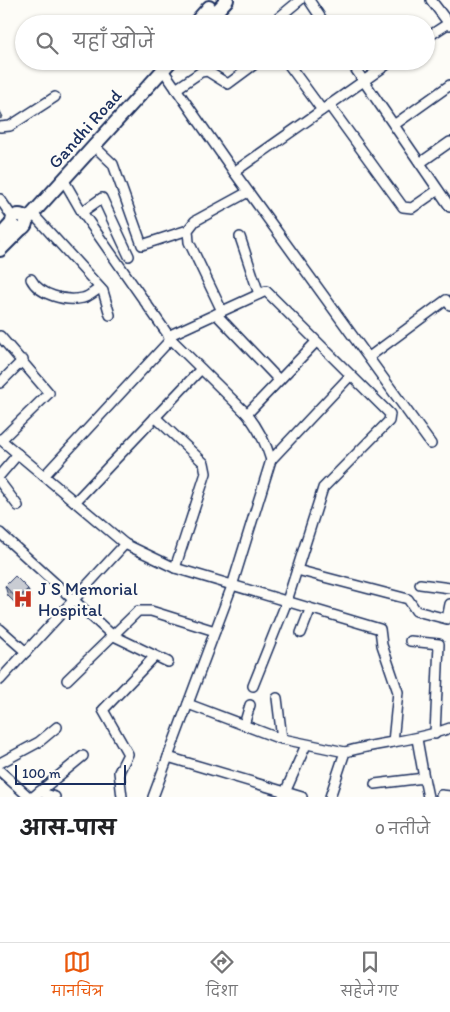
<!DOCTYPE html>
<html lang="hi">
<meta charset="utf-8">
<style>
:root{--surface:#fff;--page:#f6f6f6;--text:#202124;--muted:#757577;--line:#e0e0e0;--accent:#ea580c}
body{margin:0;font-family:Itim,"Playpen Sans Deva",sans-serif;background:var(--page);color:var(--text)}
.scale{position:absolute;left:15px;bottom:12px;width:111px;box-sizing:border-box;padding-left:5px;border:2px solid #1b2f5e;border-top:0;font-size:14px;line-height:18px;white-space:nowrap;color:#1b2f5e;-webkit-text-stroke:4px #fdfcf7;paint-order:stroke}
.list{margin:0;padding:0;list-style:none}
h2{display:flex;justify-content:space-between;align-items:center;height:65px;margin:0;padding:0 20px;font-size:21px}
h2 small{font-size:16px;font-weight:400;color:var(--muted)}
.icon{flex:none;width:28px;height:28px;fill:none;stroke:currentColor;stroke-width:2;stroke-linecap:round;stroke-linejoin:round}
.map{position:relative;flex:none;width:450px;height:797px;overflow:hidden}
.search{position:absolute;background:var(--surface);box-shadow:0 1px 4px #0004;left:15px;right:15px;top:15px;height:55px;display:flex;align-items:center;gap:12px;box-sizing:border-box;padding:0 18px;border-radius:28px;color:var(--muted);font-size:19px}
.sheet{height:145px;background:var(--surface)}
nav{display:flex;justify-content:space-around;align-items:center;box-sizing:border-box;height:70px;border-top:1px solid var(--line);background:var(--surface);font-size:14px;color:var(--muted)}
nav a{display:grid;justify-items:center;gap:2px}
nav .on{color:var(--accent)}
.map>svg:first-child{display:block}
</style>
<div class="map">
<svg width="450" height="797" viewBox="0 0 450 797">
<rect width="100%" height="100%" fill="#fdfcf7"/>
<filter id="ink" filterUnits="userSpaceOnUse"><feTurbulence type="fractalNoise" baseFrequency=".02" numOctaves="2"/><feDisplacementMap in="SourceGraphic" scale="10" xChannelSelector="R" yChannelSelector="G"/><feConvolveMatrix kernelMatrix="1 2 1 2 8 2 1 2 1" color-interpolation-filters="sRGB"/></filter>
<g filter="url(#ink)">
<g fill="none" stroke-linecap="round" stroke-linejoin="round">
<defs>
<g id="street">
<polyline points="309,0 325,24"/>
<polyline points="431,0 450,25"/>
<polyline points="271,24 300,0"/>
<polyline points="426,38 449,23"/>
<polyline points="286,61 322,110"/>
<polyline points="350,61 450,207"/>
<polyline points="163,70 234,172 431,444"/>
<polyline points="176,89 201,72 207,71 228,84 259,61"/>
<polyline points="329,105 403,207 412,208 438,190"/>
<polyline points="394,125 450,85"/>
<polyline points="0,127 10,126 55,97"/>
<polyline points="93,145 113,164 142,245 188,230"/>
<polyline points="420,163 450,142"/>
<polyline points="234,172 392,61"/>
<path d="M 63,179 L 82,212 L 171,339 L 247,414 C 258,428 266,443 271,460"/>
<polyline points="0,199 13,218"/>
<polyline points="82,212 102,198 129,256"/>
<polyline points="32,213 103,291 110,315"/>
<polyline points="240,237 259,294"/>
<path d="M 31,279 C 39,295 66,302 83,298 C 89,297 95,291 100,288"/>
<polyline points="222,311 189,242 188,230 195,221 248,192"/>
<polyline points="216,314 279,380"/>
<polyline points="0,336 49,393 1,440"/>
<polyline points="168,336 266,291 390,414 389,421 323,488 287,601 253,686"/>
<polyline points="369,357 446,300 450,305"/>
<polyline points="0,383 23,360"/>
<polyline points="247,414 316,342"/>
<polyline points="155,417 204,463 206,473 175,568"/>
<polyline points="0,439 125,544 175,568 380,629 382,645 398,692 393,742"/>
<polyline points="0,475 18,454"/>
<polyline points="44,476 171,339"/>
<polyline points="0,482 18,506"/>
<polyline points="75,502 201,369"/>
<polyline points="0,533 112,635 168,662"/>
<polyline points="297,570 408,599 416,611 447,619 450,604"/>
<polyline points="420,584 450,588"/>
<polyline points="0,629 26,652"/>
<polyline points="301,633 310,610"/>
<polyline points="410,641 439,644 435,734"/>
<polyline points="0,680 125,544"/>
<polyline points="67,680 138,611 151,611 215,631"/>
<polyline points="277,698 282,739"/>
<polyline points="188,704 278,738 345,752"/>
<polyline points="244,725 250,705"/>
<polyline points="417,739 424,778"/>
<polyline points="168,757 302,797"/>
<polyline points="0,763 39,742 57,727"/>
<polyline points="0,771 29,797"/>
<polyline points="375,784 424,778 428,797"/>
<polyline points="39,792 55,797"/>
<polyline points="441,795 450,796"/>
<polyline points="33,797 83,756"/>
<polyline points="122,797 119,772 128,754 103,710 154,657"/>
<polyline points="153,797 232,586 271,460 350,376"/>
<polyline points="283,797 306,745"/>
<path d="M 330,797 L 345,752 C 380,742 416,741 450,728"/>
</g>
<g id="secondary">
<polyline points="194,24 209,7"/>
<polyline points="205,24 227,0"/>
<circle cx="19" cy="222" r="7"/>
<polyline points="26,221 171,61"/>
<polyline points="0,236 12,223"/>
<polyline points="0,250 21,229"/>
</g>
</defs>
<!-- street casing -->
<use href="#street" stroke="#1b2f5e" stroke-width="12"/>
<!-- secondary casing -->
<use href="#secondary" stroke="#1b2f5e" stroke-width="16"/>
<!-- street -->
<use href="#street" stroke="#fdfcf7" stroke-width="9"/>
<!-- secondary -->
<use href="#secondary" stroke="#fdfcf7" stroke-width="12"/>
</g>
<!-- wall -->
<polygon fill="#adafb5" stroke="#1b2f5e" points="5,586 31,599 21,609 8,596"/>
<!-- shaded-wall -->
<g fill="#8d8f94" stroke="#1b2f5e">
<polygon points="0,111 3,117 0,119"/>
<polygon points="28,589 31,599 21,609 17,599"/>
</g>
<!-- building -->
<polygon fill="#c9ccd3" stroke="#1b2f5e" points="15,576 28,589 17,599 5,586"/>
</g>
<!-- icons -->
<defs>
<symbol id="hospital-bare" viewBox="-9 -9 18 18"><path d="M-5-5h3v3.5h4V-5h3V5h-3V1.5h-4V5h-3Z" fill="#c8321e" stroke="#fdfcf7" stroke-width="2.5" paint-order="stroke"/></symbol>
</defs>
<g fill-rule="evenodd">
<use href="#hospital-bare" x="9" y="585" width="28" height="28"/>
</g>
<g text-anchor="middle" stroke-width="5" stroke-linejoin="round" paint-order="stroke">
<!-- street labels -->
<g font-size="18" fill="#1b2f5e" stroke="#fdfcf7">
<text transform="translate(85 129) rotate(-48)" y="6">Gandhi Road</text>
</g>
<!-- poi labels -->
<g font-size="18" fill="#1b2f5e" stroke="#fdfcf7" text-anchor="start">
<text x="38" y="595">J S Memorial<tspan x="38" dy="21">Hospital</tspan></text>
</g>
</g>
</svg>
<div class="scale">100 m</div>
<div class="search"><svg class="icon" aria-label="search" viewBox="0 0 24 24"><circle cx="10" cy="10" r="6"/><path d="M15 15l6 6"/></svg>यहाँ खोजें</div>
</div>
<section class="sheet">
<h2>आस-पास<small>0 नतीजे</small></h2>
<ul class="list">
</ul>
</section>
<nav>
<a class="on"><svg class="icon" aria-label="map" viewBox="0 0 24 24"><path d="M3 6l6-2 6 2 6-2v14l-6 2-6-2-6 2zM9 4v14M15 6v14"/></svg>मानचित्र</a>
<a><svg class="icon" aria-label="directions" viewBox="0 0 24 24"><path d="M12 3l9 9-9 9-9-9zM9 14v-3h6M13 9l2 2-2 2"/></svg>दिशा</a>
<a><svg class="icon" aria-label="saved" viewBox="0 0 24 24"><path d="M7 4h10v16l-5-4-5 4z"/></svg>सहेजे गए</a>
</nav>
